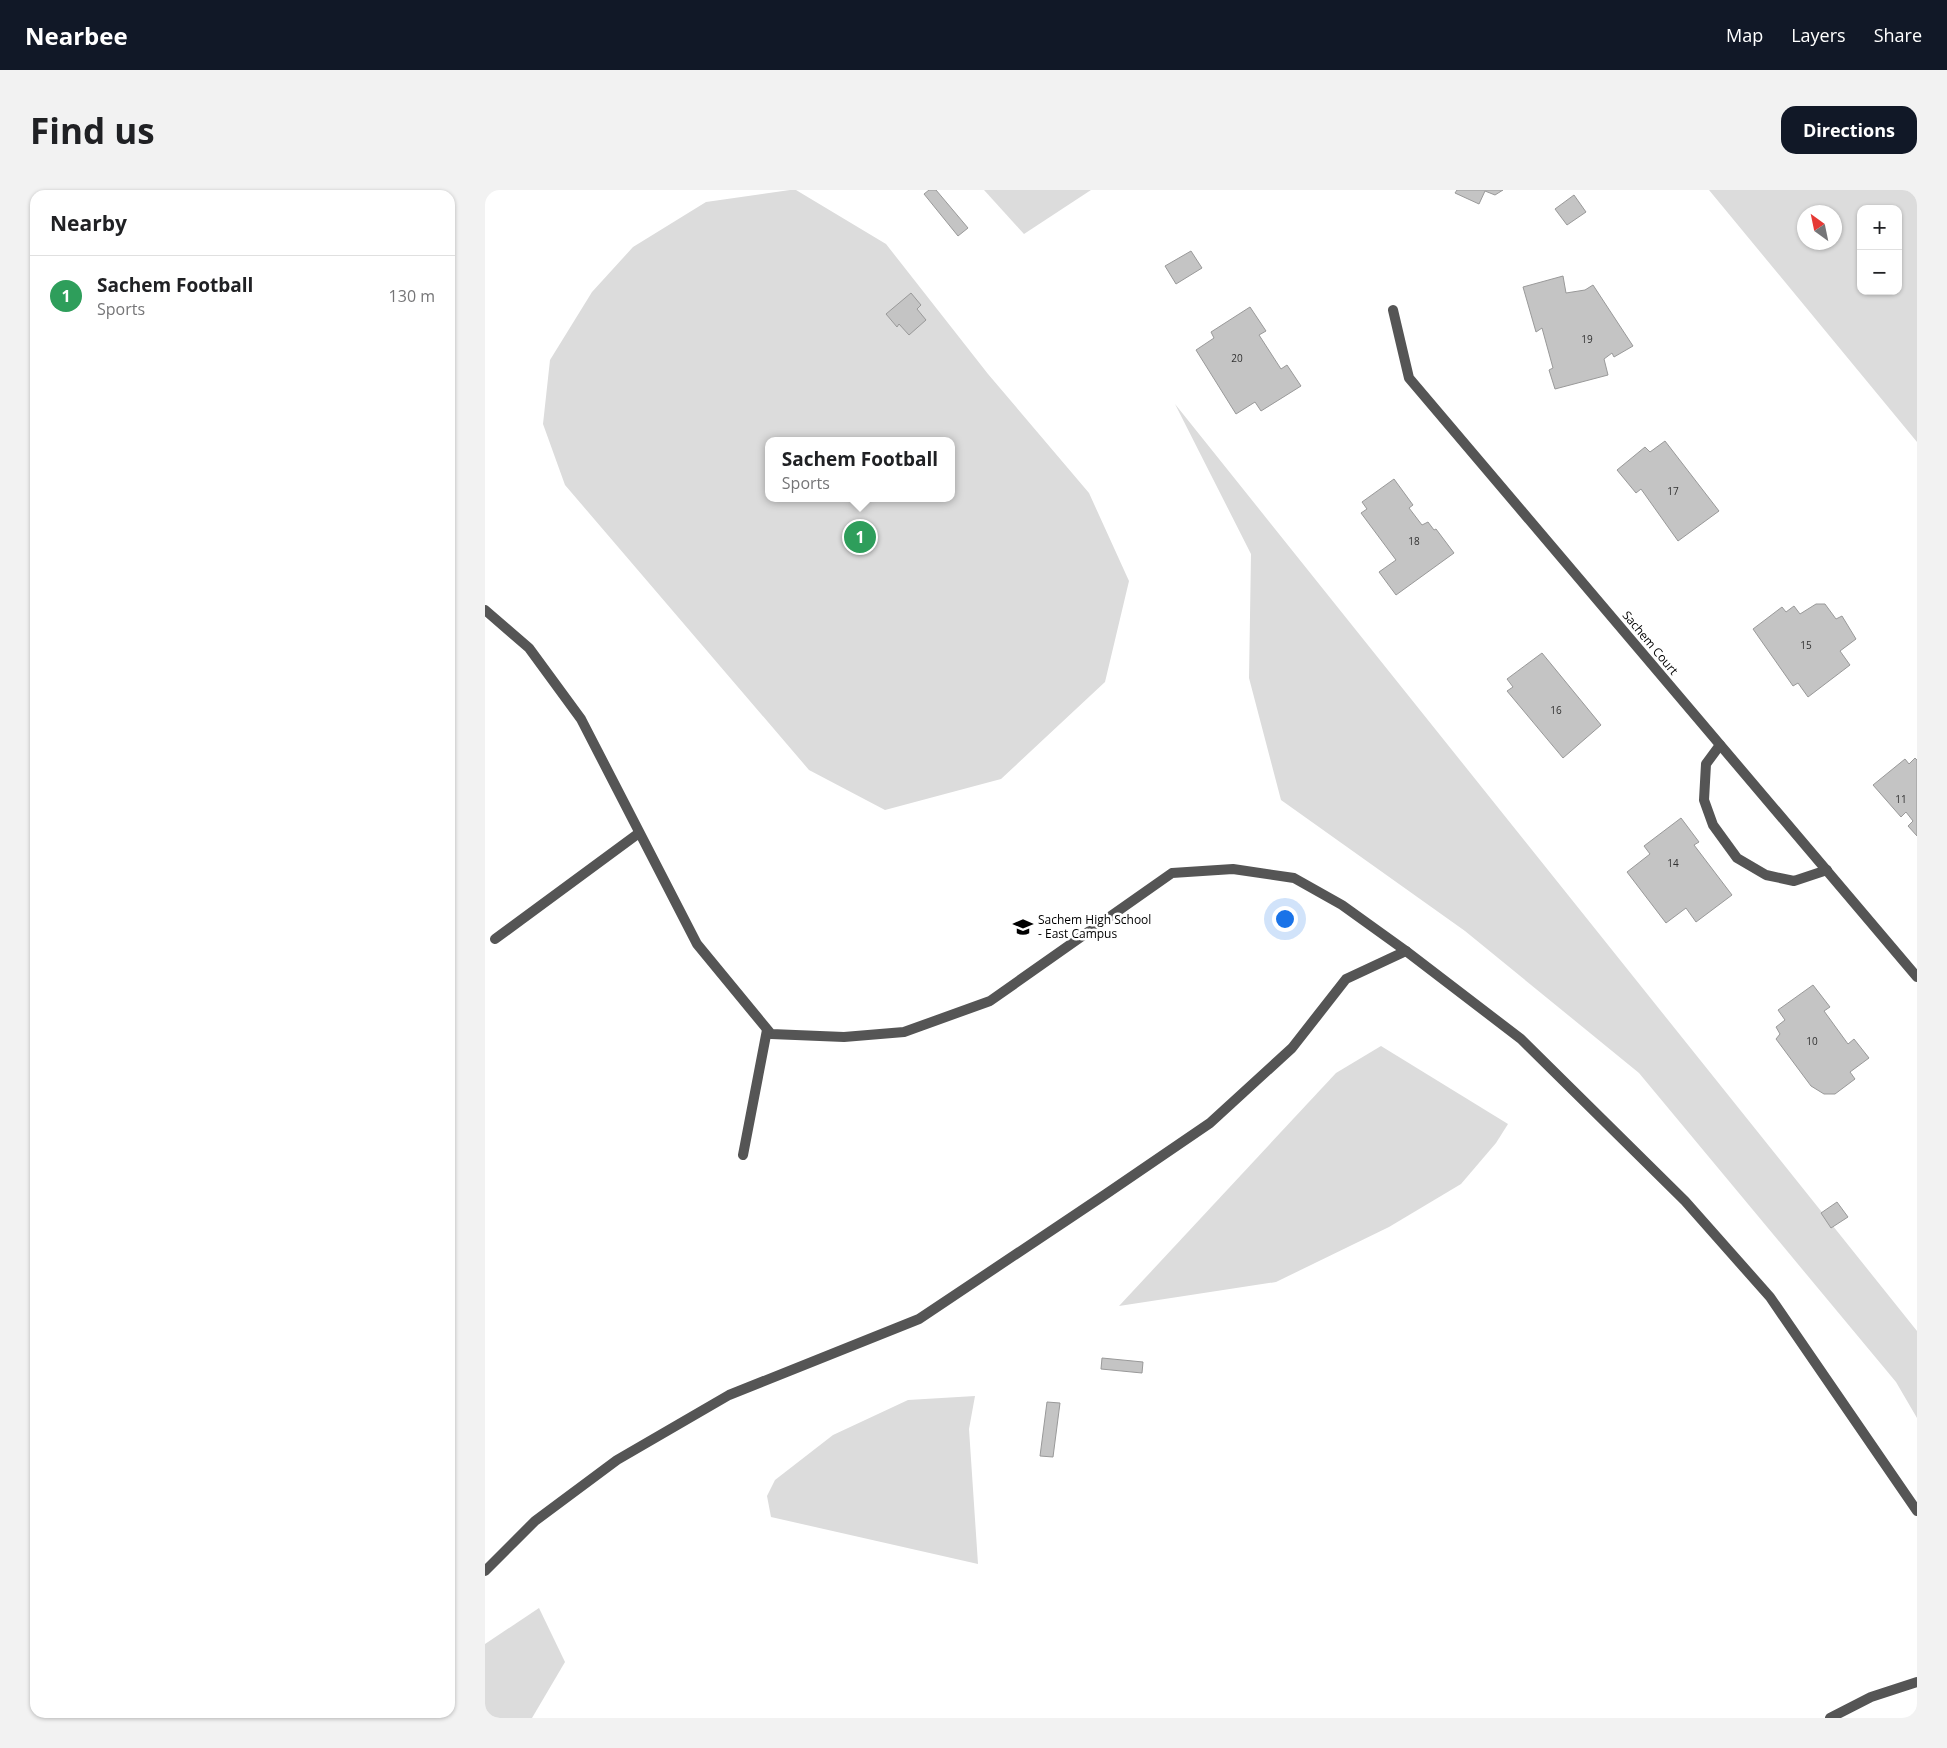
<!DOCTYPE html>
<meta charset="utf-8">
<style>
:root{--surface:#fff;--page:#f2f2f2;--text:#202124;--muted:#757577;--line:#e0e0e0;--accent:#111827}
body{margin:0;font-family:"Open Sans",sans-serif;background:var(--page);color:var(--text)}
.controls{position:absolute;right:15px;top:15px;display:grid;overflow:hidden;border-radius:10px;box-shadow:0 1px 4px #0004}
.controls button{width:45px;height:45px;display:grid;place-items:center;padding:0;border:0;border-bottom:1px solid var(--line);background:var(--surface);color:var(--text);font:25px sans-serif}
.compass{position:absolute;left:1312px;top:15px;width:45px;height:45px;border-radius:50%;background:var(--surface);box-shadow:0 1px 4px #0004;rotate:327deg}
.you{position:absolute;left:799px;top:728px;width:18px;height:18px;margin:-12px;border:4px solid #fff;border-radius:50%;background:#1a73e8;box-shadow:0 0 0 8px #1a73e833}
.badge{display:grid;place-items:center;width:32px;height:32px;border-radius:50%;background:var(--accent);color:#fff;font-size:16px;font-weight:700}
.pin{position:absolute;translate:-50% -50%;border:2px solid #fff;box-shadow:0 1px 5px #0006}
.popup{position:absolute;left:280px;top:247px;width:190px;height:65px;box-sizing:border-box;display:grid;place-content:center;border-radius:10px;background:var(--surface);filter:drop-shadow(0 1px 4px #0005);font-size:16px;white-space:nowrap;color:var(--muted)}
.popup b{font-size:19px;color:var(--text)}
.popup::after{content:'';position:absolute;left:50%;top:100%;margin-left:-10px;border:10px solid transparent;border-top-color:var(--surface)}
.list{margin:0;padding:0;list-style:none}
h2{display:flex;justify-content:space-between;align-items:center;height:65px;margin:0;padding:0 20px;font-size:21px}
h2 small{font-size:16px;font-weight:400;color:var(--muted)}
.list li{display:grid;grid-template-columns:32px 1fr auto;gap:15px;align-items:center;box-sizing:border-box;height:80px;padding:0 20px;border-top:1px solid var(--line)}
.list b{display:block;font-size:19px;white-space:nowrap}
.list p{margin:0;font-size:16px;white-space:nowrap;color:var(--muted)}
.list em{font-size:16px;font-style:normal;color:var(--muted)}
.map{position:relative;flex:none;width:1432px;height:1528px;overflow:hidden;border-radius:15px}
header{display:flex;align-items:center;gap:30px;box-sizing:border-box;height:70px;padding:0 25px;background:var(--accent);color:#fff}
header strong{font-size:24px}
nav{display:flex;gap:28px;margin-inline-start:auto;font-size:18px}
.intro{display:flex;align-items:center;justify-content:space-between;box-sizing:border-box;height:120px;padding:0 30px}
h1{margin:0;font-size:35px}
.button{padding:12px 22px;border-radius:15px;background:var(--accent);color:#fff;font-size:18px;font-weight:700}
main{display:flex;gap:30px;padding:0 30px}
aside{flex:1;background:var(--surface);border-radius:15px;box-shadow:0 1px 4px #0004}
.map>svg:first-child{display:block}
</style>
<header>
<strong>Nearbee</strong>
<nav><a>Map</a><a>Layers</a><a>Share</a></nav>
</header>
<div class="intro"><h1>Find us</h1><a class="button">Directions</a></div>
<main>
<aside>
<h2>Nearby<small></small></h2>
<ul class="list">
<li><span class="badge" style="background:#2e9e5b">1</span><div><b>Sachem Football</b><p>Sports</p></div><em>130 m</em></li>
</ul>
</aside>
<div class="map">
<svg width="1432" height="1528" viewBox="0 0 1432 1528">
<rect width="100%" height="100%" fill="#fff"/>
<!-- green -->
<g fill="#dcdcdc" fill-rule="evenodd">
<path d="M 305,0 L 311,0 L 401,54 L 503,184 L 604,303 L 644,391 L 620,492 L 516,589 L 400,620 L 324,580 L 80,295 L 58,234 L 65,170 L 107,102 L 148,57 L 221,12 ZM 284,251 L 466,251 L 466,308 L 284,308 Z"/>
<polygon points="499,0 606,0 539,44"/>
<path d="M 1224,0 L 1432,0 L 1432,252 ZM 1376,19 L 1413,19 L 1413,101 L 1376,101 ZM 1320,22 L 1350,22 L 1350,52 L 1320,52 Z"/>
<polygon points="690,214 1432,1141 1432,1228 1411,1192 1154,883 980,741 796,610 764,488 766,364"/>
<polygon points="896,856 1023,934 1011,953 976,994 904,1037 791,1092 634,1116 851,883"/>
<polygon points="490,1206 484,1239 493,1374 286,1327 282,1306 290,1290 348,1245 423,1210"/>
<polygon points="54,1418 80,1472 47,1528 0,1528 0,1454"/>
</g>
<!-- building -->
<g fill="#c4c4c4" stroke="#999">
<polygon points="444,0 451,0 483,38 473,46 439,4"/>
<polygon points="972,0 1018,0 1010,5 1000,1 994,14 970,3"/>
<polygon points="1089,5 1101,22 1082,35 1070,19"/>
<polygon points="706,61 717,78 691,94 680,76"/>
<polygon points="1078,86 1081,103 1100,100 1108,95 1148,156 1129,167 1127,163 1119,169 1123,185 1070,199 1064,180 1068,178 1057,138 1051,142 1038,97"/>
<polygon points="426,103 436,115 432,119 441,130 424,145 414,134 412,137 401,124"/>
<polygon points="765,117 781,141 774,145 796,179 802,175 816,196 776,221 770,212 751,224 711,160 729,148 726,142"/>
<polygon points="1180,251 1234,321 1193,351 1156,299 1151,303 1132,280 1160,257 1165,262"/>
<polygon points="909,289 928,315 924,318 937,335 943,332 949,340 951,339 969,363 911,405 894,382 911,370 876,323 882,319 877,312"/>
<polygon points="1331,414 1340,414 1351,429 1357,426 1371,449 1355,461 1365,475 1323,507 1313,493 1308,496 1268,439 1297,417 1301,422 1309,416 1315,424"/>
<polygon points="1057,463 1116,535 1078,568 1022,501 1028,497 1022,489"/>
<polygon points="1430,568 1432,570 1432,646 1423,636 1428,631 1421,622 1416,627 1388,595 1420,569 1424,574"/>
<polygon points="1196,628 1214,652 1209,655 1247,705 1211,732 1201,718 1181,733 1142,682 1165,664 1159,656"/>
<polygon points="1328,795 1345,817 1339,821 1363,854 1369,849 1384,868 1365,882 1370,889 1350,904 1339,904 1326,896 1291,849 1295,844 1291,837 1300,830 1293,820"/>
<polygon points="1352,1012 1363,1027 1346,1038 1336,1023"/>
<polygon points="617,1168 658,1172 657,1183 616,1179"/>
<polygon points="562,1212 575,1213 568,1267 555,1266"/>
</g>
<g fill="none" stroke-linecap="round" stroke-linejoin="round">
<!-- lane -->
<g stroke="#555" stroke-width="10">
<polyline points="0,420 44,458 96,529 212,754 286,844 359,847 419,842 505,811 687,683 748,679 809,688 857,715 921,761 1036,849 1200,1011 1285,1107 1432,1321"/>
<polyline points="1235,555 1221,574 1219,610 1228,635 1252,668 1281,685 1309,691 1342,680"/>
<polyline points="10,749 154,643"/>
<polyline points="258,965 282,840"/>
<polyline points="0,1381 50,1331 132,1270 244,1205 434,1129 621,1004 725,933 807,858 861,789 921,761"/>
<polyline points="1345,1528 1386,1507 1432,1492"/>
</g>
<!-- street -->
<polyline stroke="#555" stroke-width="10" points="908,120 924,188 1432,787"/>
</g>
<!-- icons -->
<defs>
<symbol id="school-bare" viewBox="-9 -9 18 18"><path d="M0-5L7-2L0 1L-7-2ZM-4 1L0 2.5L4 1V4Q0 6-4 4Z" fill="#000" stroke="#fff" stroke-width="2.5" paint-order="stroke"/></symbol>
</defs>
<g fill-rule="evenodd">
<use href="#school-bare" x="524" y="723" width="28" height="28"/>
</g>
<g text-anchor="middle" stroke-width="5" stroke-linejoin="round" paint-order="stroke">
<!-- number labels -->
<g font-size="10" fill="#313131">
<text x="1102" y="153">19</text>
<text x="752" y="172">20</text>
<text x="1188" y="305">17</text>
<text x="929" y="355">18</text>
<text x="1321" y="459">15</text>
<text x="1071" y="524">16</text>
<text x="1416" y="613">11</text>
<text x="1188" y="677">14</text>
<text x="1327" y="855">10</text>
</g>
<!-- street labels -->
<g font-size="12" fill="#000" stroke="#fff">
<text transform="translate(1165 453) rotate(50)" y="4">Sachem Court</text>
</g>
<!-- poi labels -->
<g font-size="12" fill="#000" stroke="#fff" text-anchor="start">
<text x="553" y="734">Sachem High School<tspan x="553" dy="14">- East Campus</tspan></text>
</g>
</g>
</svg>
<div class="controls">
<button>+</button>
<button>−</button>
</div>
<svg class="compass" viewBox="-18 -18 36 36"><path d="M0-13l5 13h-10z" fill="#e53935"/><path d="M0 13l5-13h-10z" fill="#757577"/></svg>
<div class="you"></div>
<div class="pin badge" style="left:375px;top:347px;background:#2e9e5b">1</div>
<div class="popup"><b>Sachem Football</b>Sports</div>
</div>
</main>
